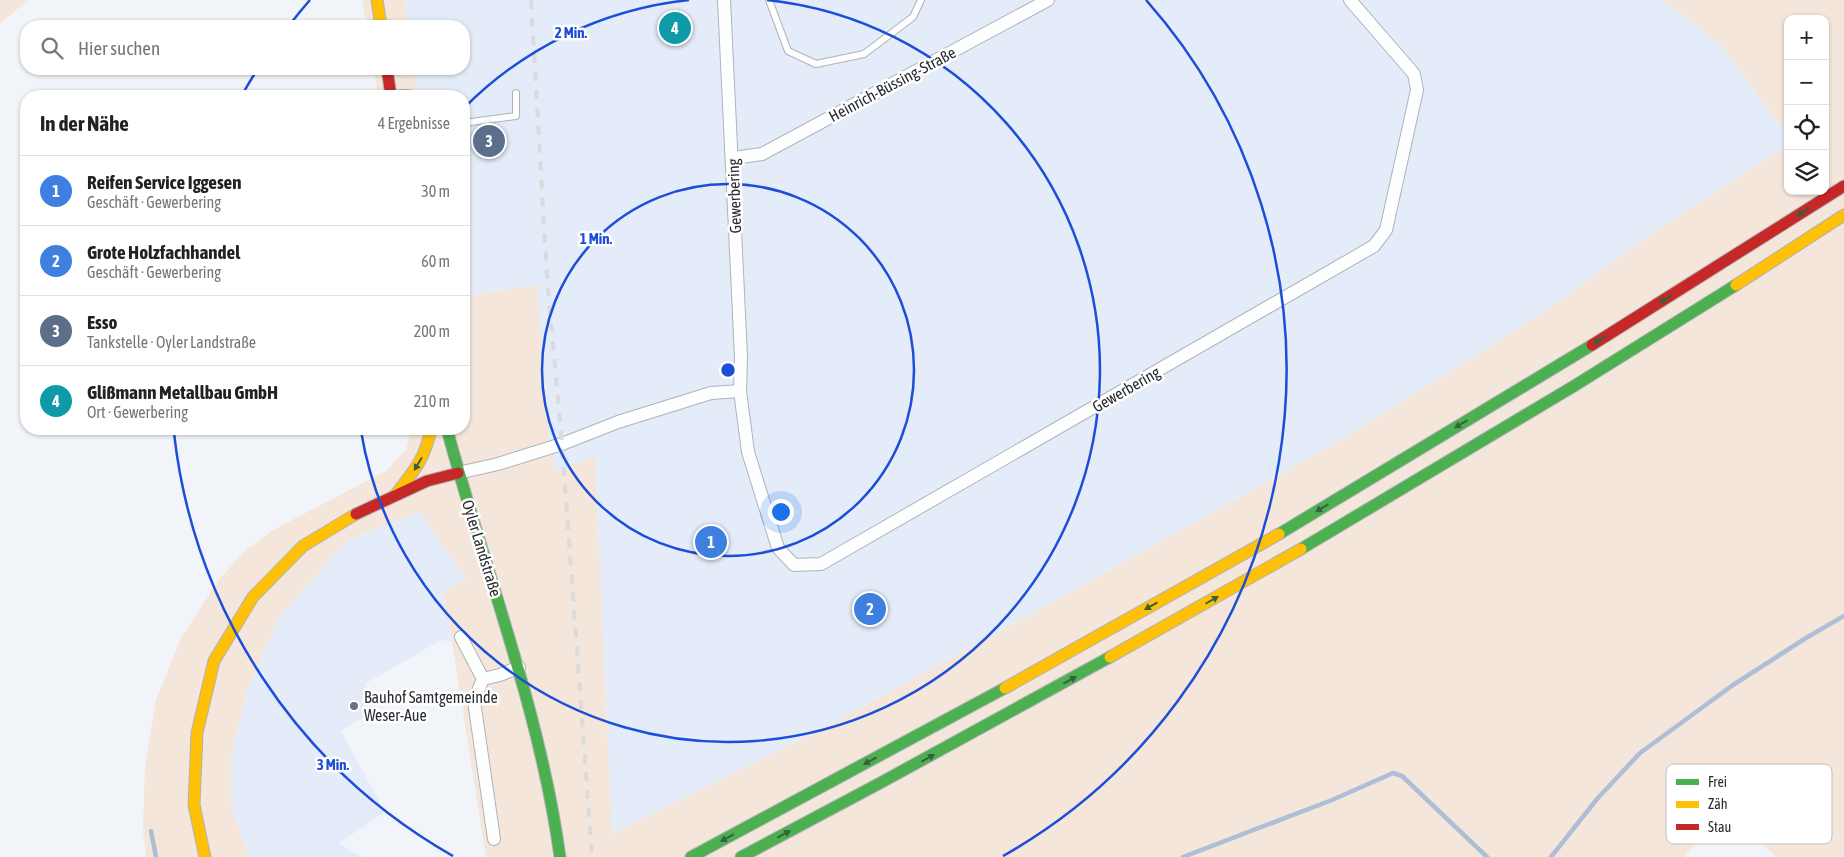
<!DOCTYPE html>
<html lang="de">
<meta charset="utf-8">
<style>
:root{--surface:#fff;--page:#f2f2f2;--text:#222;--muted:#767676;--line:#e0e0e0;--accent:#ea580c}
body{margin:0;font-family:"Asap Condensed",sans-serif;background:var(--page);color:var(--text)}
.controls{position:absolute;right:15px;top:15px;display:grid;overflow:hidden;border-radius:10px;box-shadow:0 1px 4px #0004}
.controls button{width:45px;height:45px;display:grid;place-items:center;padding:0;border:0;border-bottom:1px solid var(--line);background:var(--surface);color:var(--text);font:25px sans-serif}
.you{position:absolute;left:780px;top:511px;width:18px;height:18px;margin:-12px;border:4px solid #fff;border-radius:50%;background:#1a73e8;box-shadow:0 0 0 8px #1a73e833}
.badge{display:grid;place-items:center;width:32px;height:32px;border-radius:50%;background:var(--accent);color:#fff;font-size:16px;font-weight:700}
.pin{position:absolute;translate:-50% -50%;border:2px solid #fff;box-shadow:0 1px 5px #0006}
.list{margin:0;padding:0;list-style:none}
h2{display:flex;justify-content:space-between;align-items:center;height:65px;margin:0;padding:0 20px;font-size:21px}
h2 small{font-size:16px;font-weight:400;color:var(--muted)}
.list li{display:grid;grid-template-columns:32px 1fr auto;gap:15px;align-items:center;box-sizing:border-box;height:70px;padding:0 20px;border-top:1px solid var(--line)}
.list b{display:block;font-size:19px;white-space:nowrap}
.list p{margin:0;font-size:16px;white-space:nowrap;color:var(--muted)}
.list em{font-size:16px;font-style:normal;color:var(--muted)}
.icon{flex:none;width:28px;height:28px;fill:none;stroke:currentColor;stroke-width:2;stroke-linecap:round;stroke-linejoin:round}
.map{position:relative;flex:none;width:1844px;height:857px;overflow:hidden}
.search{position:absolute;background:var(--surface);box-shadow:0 1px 4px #0004;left:20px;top:20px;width:450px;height:55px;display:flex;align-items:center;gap:12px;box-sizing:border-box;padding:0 18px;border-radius:20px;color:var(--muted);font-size:19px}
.panel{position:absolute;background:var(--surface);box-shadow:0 1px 4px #0004;left:20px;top:90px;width:450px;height:345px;border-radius:20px}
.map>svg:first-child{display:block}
</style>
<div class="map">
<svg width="1844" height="857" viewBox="0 0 1844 857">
<rect width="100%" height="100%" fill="#f1f5fa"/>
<!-- built -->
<g fill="#e4ecf9">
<polygon points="405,0 1663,0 1721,45 1788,136 1788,145 1655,231 1564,298 1469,360 1334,444 1030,615 822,729 612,834 595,457 556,472 549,434 537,285 464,296 464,96 418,96 414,69 464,69 464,26 408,26"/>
<polygon points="420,512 466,579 444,592 452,642 441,640 365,684 378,708 341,731 385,812 339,843 361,857 248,857 231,805 231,755 248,689 278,619 347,540"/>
</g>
<!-- green -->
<g fill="#f4e6da">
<polygon points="0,0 28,0 0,24"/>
<polygon points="362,0 405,0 408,26 367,26"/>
<polygon points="1663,0 1844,0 1844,857 1777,857 1721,811 1684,857 486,857 444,592 466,579 420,512 347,540 278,619 248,689 231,755 231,805 248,857 146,857 143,831 145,766 156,700 181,638 220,578 246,550 273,530 386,471 406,450 411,429 464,429 464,296 537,285 549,434 556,472 595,456 612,834 822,729 1030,615 1334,444 1469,360 1564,298 1655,231 1788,145 1788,191 1825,191 1825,19 1788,19 1788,136 1721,45"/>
<polygon points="374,69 414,69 418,96 378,96"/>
</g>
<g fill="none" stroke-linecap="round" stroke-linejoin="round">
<!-- stream -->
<g stroke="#aebed7" stroke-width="4.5">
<polyline points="151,831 156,857"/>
<polyline points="1183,857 1332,800 1393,773 1402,776 1487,857"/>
<polyline points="1551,857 1597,799 1640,753 1733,685 1806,638 1844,616"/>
</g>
<defs>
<g id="lane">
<polyline points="769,0 788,51 816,64 864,54 913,17 921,0"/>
<polyline points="392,94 406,93 430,96"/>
<polyline points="464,123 516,116 516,93"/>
</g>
<g id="street">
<polyline points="724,0 738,293 741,358 740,391 748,452 778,548 794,565 821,564 1374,246 1386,230 1417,90 1414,74 1350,0"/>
<polyline points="733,158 762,154 1048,0"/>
<polyline points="458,473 498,464 562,444 618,422 711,393 740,391"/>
<polyline points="461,637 483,679 474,701 494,839"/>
<polyline points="483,679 500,675 519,667"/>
</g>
<g id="fast">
<path d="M 447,429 C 485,572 540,710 560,857"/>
<polyline points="1279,534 1592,345"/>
<polyline points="1301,549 1574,386 1736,285"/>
<polyline points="691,857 1005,688"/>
<polyline points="741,857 882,782 1110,657"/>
</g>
<g id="slow">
<polyline points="377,0 381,26"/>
<polyline points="1736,285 1844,215"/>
<path d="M 396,494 C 414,471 425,459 431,429"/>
<polyline points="1110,657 1301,549"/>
<polyline points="1005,688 1279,534"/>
<polyline points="205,857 194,805 197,733 214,661 253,597 303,546 356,514"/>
</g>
<g id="jam">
<polyline points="387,69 391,96"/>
<polyline points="1592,345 1844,186"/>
<polyline points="356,514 427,481 458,473"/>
</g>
</defs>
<!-- lane casing -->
<use href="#lane" stroke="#b0b3b8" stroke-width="8"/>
<!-- street casing -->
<use href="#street" stroke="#b0b3b8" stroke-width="14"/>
<!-- fast casing -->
<use href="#fast" stroke="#b0b3b8" stroke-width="13"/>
<!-- slow casing -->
<use href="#slow" stroke="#b0b3b8" stroke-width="13"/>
<!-- jam casing -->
<use href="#jam" stroke="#b0b3b8" stroke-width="13"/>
<!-- lane -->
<use href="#lane" stroke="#fdfefe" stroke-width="6"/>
<!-- street -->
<use href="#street" stroke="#fdfefe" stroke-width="12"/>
<!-- fast -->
<use href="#fast" stroke="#4caf50" stroke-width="11"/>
<!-- slow -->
<use href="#slow" stroke="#ffc107" stroke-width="11"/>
<!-- jam -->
<use href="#jam" stroke="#c62828" stroke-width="11"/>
<!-- rail -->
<polyline stroke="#d9dbdc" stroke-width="4" stroke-dasharray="9 9" stroke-linecap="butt" points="531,0 547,277 562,444 592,857"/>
</g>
<!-- one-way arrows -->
<defs><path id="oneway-solid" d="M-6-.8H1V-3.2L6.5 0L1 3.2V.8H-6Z" transform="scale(1.25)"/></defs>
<g fill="#36603e">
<use href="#oneway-solid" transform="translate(1803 212) rotate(148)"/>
<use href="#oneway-solid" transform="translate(1666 299) rotate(148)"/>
<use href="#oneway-solid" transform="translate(1600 340) rotate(149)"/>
<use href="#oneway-solid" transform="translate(1461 424) rotate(149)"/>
<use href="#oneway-solid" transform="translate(418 464) rotate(121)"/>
<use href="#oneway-solid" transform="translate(1322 508) rotate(149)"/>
<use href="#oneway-solid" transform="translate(1212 600) rotate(-30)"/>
<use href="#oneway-solid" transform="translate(1151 606) rotate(151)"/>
<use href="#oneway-solid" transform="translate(1070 680) rotate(-29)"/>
<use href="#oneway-solid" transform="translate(928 758) rotate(-29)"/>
<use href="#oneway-solid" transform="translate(870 761) rotate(152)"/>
<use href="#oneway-solid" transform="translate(784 834) rotate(-28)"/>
<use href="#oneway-solid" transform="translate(727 838) rotate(152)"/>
</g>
<!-- distance rings -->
<g fill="none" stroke="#1d4ed8" stroke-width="2.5">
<circle cx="728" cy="370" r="186"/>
<path d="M465 107A372 372 0 0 1 689 0M767 0A372 372 0 1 1 361 431"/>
<path d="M453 856A558 558 0 0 1 174 433M242 95A558 558 0 0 1 257 70M291 23A558 558 0 0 1 310 0M1146 0A558 558 0 0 1 1003 856"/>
</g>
<!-- markers -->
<circle fill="#6e7278" stroke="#fff" stroke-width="2" cx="354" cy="706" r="5"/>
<g text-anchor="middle" stroke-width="5" stroke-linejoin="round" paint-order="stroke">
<!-- street labels -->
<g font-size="16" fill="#282c32" stroke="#fff">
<text transform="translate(892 84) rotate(-28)" y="6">Heinrich-Büssing-Straße</text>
<text transform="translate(734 196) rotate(-92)" y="6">Gewerbering</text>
<text transform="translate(1126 389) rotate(-30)" y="6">Gewerbering</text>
<text transform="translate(482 548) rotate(73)" y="6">Oyler Landstraße</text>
</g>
<!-- poi labels -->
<g font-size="16" fill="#282c32" stroke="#fff" text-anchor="start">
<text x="364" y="703">Bauhof Samtgemeinde<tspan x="364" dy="18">Weser-Aue</tspan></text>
</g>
</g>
<!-- legend -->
<rect x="1666" y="764" width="166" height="80" rx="8" fill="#fff" stroke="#bec0c2" stroke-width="1"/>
<rect x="1676" y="779" width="23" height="6" fill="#4caf50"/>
<rect x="1676" y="801" width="23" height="7" fill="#ffc107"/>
<rect x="1676" y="824" width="23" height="6" fill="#c62828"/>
<g font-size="14" fill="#282c32">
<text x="1708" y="787">Frei</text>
<text x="1708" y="809">Zäh</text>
<text x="1708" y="832">Stau</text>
</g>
<circle cx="728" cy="370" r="8" fill="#1d4ed8" stroke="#fff" stroke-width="2.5"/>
<g font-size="15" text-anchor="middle" font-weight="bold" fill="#1d4ed8" stroke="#fff" stroke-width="5" stroke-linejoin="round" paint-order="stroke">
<text x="571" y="38">2 Min.</text>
<text x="596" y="244">1 Min.</text>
<text x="333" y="770">3 Min.</text>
</g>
</svg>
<div class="controls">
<button>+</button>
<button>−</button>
<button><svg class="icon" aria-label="locate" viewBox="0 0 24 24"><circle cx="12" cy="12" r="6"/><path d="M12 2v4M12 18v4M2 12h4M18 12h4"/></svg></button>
<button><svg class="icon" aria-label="layers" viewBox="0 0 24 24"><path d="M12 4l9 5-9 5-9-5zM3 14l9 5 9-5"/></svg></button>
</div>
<div class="you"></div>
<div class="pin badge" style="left:711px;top:542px;background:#3f7fe0">1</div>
<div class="pin badge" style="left:870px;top:609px;background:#3f7fe0">2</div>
<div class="pin badge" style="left:489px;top:141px;background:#5c6f8a">3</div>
<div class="pin badge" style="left:675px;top:28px;background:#0f9aa8">4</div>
<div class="search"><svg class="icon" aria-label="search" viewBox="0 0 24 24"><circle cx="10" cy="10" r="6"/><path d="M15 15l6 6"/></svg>Hier suchen</div>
<section class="panel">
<h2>In der Nähe<small>4 Ergebnisse</small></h2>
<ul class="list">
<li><span class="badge" style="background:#3f7fe0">1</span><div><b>Reifen Service Iggesen</b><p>Geschäft · Gewerbering</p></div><em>30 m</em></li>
<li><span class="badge" style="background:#3f7fe0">2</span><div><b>Grote Holzfachhandel</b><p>Geschäft · Gewerbering</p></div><em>60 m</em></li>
<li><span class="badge" style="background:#5c6f8a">3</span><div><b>Esso</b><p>Tankstelle · Oyler Landstraße</p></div><em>200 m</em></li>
<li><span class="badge" style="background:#0f9aa8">4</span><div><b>Glißmann Metallbau GmbH</b><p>Ort · Gewerbering</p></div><em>210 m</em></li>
</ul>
</section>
</div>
